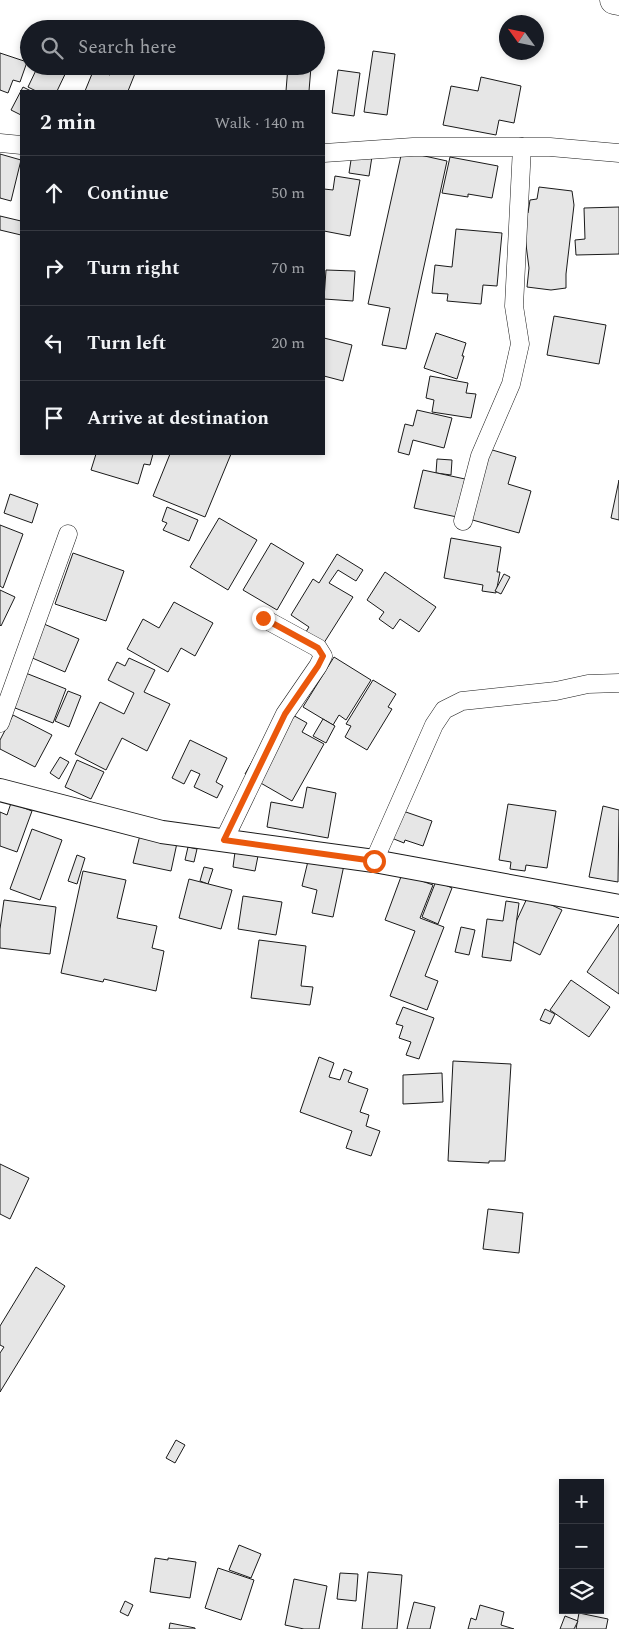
<!DOCTYPE html>
<meta charset="utf-8">
<style>
:root{--surface:#171b24;--page:#242831;--text:#f1f3f6;--muted:#9ea1a6;--line:#363941}
body{margin:0;font-family:Spectral,serif;background:var(--page);color:var(--text)}
.controls{position:absolute;right:15px;bottom:15px;display:grid;overflow:hidden;border-radius:0px;box-shadow:0 2px 8px #0003}
.controls button{width:45px;height:45px;display:grid;place-items:center;padding:0;border:0;border-bottom:1px solid var(--line);background:var(--surface);color:var(--text);font:25px sans-serif}
.compass{position:absolute;left:499px;top:15px;width:45px;height:45px;border-radius:50%;background:var(--surface);box-shadow:0 2px 8px #0003;rotate:303deg}
.stop{position:absolute;width:15px;height:15px;margin:-11px;border:4px solid #ea580c;border-radius:50%;background:#fff}
.stop.end{background:#ea580c;border-color:#fff;box-shadow:0 1px 5px #0008}
.list{margin:0;padding:0;list-style:none}
h2{display:flex;justify-content:space-between;align-items:center;height:65px;margin:0;padding:0 20px;font-size:21px}
h2 small{font-size:16px;font-weight:400;color:var(--muted)}
.list li{display:grid;grid-template-columns:32px 1fr auto;gap:15px;align-items:center;box-sizing:border-box;height:75px;padding:0 20px;border-top:1px solid var(--line)}
.list b{display:block;font-size:19px;white-space:nowrap}
.list em{font-size:16px;font-style:normal;color:var(--muted)}
.icon{flex:none;width:28px;height:28px;fill:none;stroke:currentColor;stroke-width:2;stroke-linecap:round;stroke-linejoin:round}
.map{position:relative;flex:none;width:619px;height:1629px;overflow:hidden}
.search{position:absolute;background:var(--surface);box-shadow:0 2px 8px #0003;left:20px;top:20px;width:305px;height:55px;display:flex;align-items:center;gap:12px;box-sizing:border-box;padding:0 18px;border-radius:28px;color:var(--muted);font-size:19px}
.panel{position:absolute;background:var(--surface);box-shadow:0 2px 8px #0003;left:20px;top:90px;width:305px;height:365px;border-radius:0px}
.map>svg:first-child{display:block}
</style>
<div class="map">
<svg width="619" height="1629" viewBox="0 0 619 1629">
<rect width="100%" height="100%" fill="#fff"/>
<!-- building -->
<g fill="#e6e6e6" stroke="#1a1a1a">
<polygon points="373,51 395,54 387,115 364,112"/>
<polygon points="0,53 27,62 20,82 13,80 8,93 0,90"/>
<polygon points="38,66 69,66 57,91 36,91 28,87"/>
<polygon points="114,66 138,66 128,91 85,91 94,69 110,75"/>
<polygon points="288,66 311,67 309,91 286,91"/>
<polygon points="338,70 360,73 354,116 332,113"/>
<polygon points="481,77 521,86 514,123 499,120 496,135 443,125 451,86 478,91"/>
<polygon points="23,87 31,91 21,91 21,115 11,110"/>
<polygon points="353,147 373,150 369,176 349,173"/>
<polygon points="402,151 447,161 406,349 382,345 390,308 368,304"/>
<polygon points="0,154 21,160 11,201 0,198"/>
<polygon points="450,157 498,166 492,198 468,194 468,197 442,193"/>
<polygon points="335,176 360,180 350,236 324,231 324,189 333,190"/>
<polygon points="539,187 572,191 574,205 566,274 566,288 551,290 527,287 529,268 522,213 528,213 530,200 537,199"/>
<polygon points="619,207 619,254 576,255 575,240 585,239 584,208"/>
<polygon points="0,216 21,221 21,235 0,230"/>
<polygon points="456,229 502,233 497,286 483,285 481,304 447,301 448,294 432,293 435,265 452,267"/>
<polygon points="326,270 355,271 353,301 324,299"/>
<polygon points="554,316 606,325 599,364 547,355"/>
<polygon points="436,333 466,343 462,356 464,356 457,379 424,368"/>
<polygon points="324,338 352,345 343,381 324,376"/>
<polygon points="430,376 468,383 466,393 476,394 471,418 432,412 434,400 426,398"/>
<polygon points="417,410 452,418 444,448 413,440 409,455 398,452 405,424 413,426"/>
<polygon points="489,449 516,457 508,484 531,491 519,533 469,519"/>
<polygon points="96,454 153,454 150,465 144,464 138,484 91,470"/>
<polygon points="170,454 231,454 205,517 153,496"/>
<polygon points="437,459 452,460 451,475 436,473"/>
<polygon points="423,470 465,479 457,517 414,508"/>
<polygon points="619,480 619,520 611,518"/>
<polygon points="10,494 38,504 32,523 4,513"/>
<polygon points="167,507 198,520 189,541 163,530 167,523 162,521"/>
<polygon points="219,518 257,540 228,590 190,567"/>
<polygon points="0,525 23,534 3,588 0,586"/>
<polygon points="451,538 501,547 497,572 500,572 496,593 482,591 483,585 444,578"/>
<polygon points="271,543 304,563 277,610 243,590"/>
<polygon points="73,553 124,571 106,621 55,604"/>
<polygon points="337,554 363,570 356,581 338,570 329,583 353,597 322,646 304,635 309,627 291,615 313,579 319,583"/>
<polygon points="385,572 436,607 419,632 400,619 393,629 379,619 384,612 367,600"/>
<polygon points="504,574 510,577 501,594 495,591"/>
<polygon points="0,590 15,597 1,626 0,625"/>
<polygon points="174,602 213,623 195,656 181,648 168,672 127,649 143,619 159,628"/>
<polygon points="44,624 79,639 65,672 30,657"/>
<polygon points="334,657 371,680 346,720 339,715 333,725 303,707"/>
<polygon points="129,658 155,670 144,692 170,704 147,751 122,738 106,770 75,754 100,702 124,714 134,693 108,680 117,662 125,666"/>
<polygon points="13,668 66,689 53,723 0,702"/>
<polygon points="373,680 396,694 388,707 392,709 367,750 345,737 351,726 346,724"/>
<polygon points="68,691 81,696 69,727 55,721"/>
<polygon points="282,709 307,723 302,732 324,744 292,801 245,774"/>
<polygon points="13,715 52,735 35,767 0,749 0,740"/>
<polygon points="323,719 335,726 326,743 313,736"/>
<polygon points="190,740 227,758 216,782 223,786 217,798 194,787 200,774 191,770 184,784 172,778"/>
<polygon points="60,757 69,762 59,779 50,773"/>
<polygon points="77,760 104,772 91,799 65,787"/>
<polygon points="307,787 336,793 328,838 267,827 271,802 303,808"/>
<polygon points="11,803 32,811 17,852 0,846 0,812 7,815"/>
<polygon points="508,804 556,811 547,868 526,865 525,871 510,869 511,862 499,860"/>
<polygon points="603,806 619,810 618,882 589,877"/>
<polygon points="400,810 432,821 423,846 405,840 404,843 389,837"/>
<polygon points="32,829 62,840 40,900 10,889"/>
<polygon points="140,835 177,843 171,871 133,863"/>
<polygon points="188,847 197,849 194,862 185,860"/>
<polygon points="235,852 258,856 255,871 233,867"/>
<polygon points="77,855 85,858 77,884 68,881"/>
<polygon points="309,857 344,865 333,917 312,913 317,890 302,886"/>
<polygon points="204,867 213,869 208,884 200,881"/>
<polygon points="83,871 126,880 117,918 157,926 152,948 164,951 156,991 104,979 103,982 61,973"/>
<polygon points="402,874 433,885 420,918 444,927 425,976 438,981 427,1010 390,996 415,931 385,920"/>
<polygon points="189,879 232,890 221,929 179,918"/>
<polygon points="436,881 452,888 438,924 422,917"/>
<polygon points="529,894 562,910 540,955 508,939"/>
<polygon points="243,896 282,902 276,935 238,929"/>
<polygon points="4,900 56,907 50,954 0,948 0,929"/>
<polygon points="506,901 519,903 511,961 482,957 487,919 503,921"/>
<polygon points="619,924 619,994 587,972"/>
<polygon points="461,927 475,930 469,955 455,952"/>
<polygon points="259,940 306,946 301,986 313,987 310,1005 251,998"/>
<polygon points="571,980 610,1007 589,1037 550,1010"/>
<polygon points="403,1007 434,1018 419,1059 406,1055 411,1042 399,1038 403,1026 396,1024"/>
<polygon points="545,1009 555,1014 550,1024 540,1020"/>
<polygon points="319,1057 334,1063 329,1077 340,1080 344,1069 352,1072 348,1082 368,1089 360,1112 369,1115 366,1126 380,1131 371,1156 346,1148 352,1131 300,1112"/>
<polygon points="453,1061 511,1064 505,1161 489,1161 489,1163 448,1161"/>
<polygon points="442,1073 443,1102 403,1104 403,1075"/>
<polygon points="0,1164 29,1178 10,1219 0,1214"/>
<polygon points="488,1209 523,1213 519,1253 483,1249"/>
<polygon points="36,1267 65,1286 0,1392 0,1353 4,1347 0,1345 0,1326"/>
<polygon points="176,1440 185,1445 175,1463 166,1458"/>
<polygon points="239,1545 261,1554 251,1578 229,1570"/>
<polygon points="155,1558 168,1560 168,1558 196,1562 190,1598 150,1592"/>
<polygon points="218,1568 254,1580 241,1620 205,1608"/>
<polygon points="368,1572 402,1575 397,1629 362,1629"/>
<polygon points="340,1573 358,1574 356,1601 337,1599"/>
<polygon points="294,1579 327,1586 319,1629 304,1629 285,1625"/>
<polygon points="125,1601 133,1605 128,1616 120,1612"/>
<polygon points="414,1602 435,1607 430,1629 407,1629"/>
<polygon points="480,1605 504,1612 501,1625 514,1629 468,1629 471,1618 476,1620"/>
<polygon points="579,1613 608,1619 606,1629 576,1629"/>
<polygon points="565,1616 578,1621 574,1629 560,1629"/>
<polygon points="170,1623 195,1628 195,1629 169,1629"/>
</g>
<g fill="none" stroke-linecap="round" stroke-linejoin="round">
<defs>
<g id="minor">
<polyline points="0,143 21,145"/>
<polyline points="324,153 413,147 550,147 619,153"/>
<polyline points="463,521 480,456 511,384 520,344 514,306 522,147"/>
<polyline points="0,723 68,534"/>
<polyline points="224,840 285,714 318,666 323,656 318,648 263,618"/>
<polyline points="374,861 434,725 444,710 462,701 556,691 588,684 619,683"/>
</g>
<polyline id="tertiary" points="0,790 162,832 374,861 619,906"/>
<polyline id="motorway" points="614,0 619,1"/>
</defs>
<!-- minor casing -->
<use href="#minor" stroke="#1a1a1a" stroke-width="19"/>
<!-- tertiary casing -->
<use href="#tertiary" stroke="#1a1a1a" stroke-width="24"/>
<!-- motorway casing -->
<use href="#motorway" stroke="#1a1a1a" stroke-width="29"/>
<!-- minor -->
<use href="#minor" stroke="#fff" stroke-width="18"/>
<!-- tertiary -->
<use href="#tertiary" stroke="#fff" stroke-width="22"/>
<!-- motorway -->
<use href="#motorway" stroke="#fff" stroke-width="28"/>
</g>
<g fill="none" stroke-linecap="round" stroke-linejoin="round">
<!-- route -->
<polyline stroke="#ea580c" stroke-width="6" points="263,618 318,648 323,656 318,666 285,714 224,840 374,861"/>
</g>
</svg>
<div class="controls">
<button>+</button>
<button>−</button>
<button><svg class="icon" aria-label="layers" viewBox="0 0 24 24"><path d="M12 4l9 5-9 5-9-5zM3 14l9 5 9-5"/></svg></button>
</div>
<svg class="compass" viewBox="-18 -18 36 36"><path d="M0-13l5 13h-10z" fill="#e53935"/><path d="M0 13l5-13h-10z" fill="#9ea1a6"/></svg>
<div class="stop" style="left:374px;top:861px"></div>
<div class="stop end" style="left:263px;top:618px"></div>
<div class="search"><svg class="icon" aria-label="search" viewBox="0 0 24 24"><circle cx="10" cy="10" r="6"/><path d="M15 15l6 6"/></svg>Search here</div>
<section class="panel">
<h2>2 min<small>Walk · 140 m</small></h2>
<ul class="list">
<li><svg class="icon" aria-label="ahead" viewBox="0 0 24 24"><path d="M12 20V5M6 11l6-6 6 6"/></svg><div><b>Continue</b></div><em>50 m</em></li>
<li><svg class="icon" aria-label="right" viewBox="0 0 24 24"><path d="M7 20v-9h11M14 6l5 5-5 5"/></svg><div><b>Turn right</b></div><em>70 m</em></li>
<li><svg class="icon" aria-label="left" viewBox="0 0 24 24"><path d="M17 20v-9H6M10 6l-5 5 5 5"/></svg><div><b>Turn left</b></div><em>20 m</em></li>
<li><svg class="icon" aria-label="arrive" viewBox="0 0 24 24"><path d="M6 21V4h12l-3 4 3 4H6"/></svg><div><b>Arrive at destination</b></div></li>
</ul>
</section>
</div>
